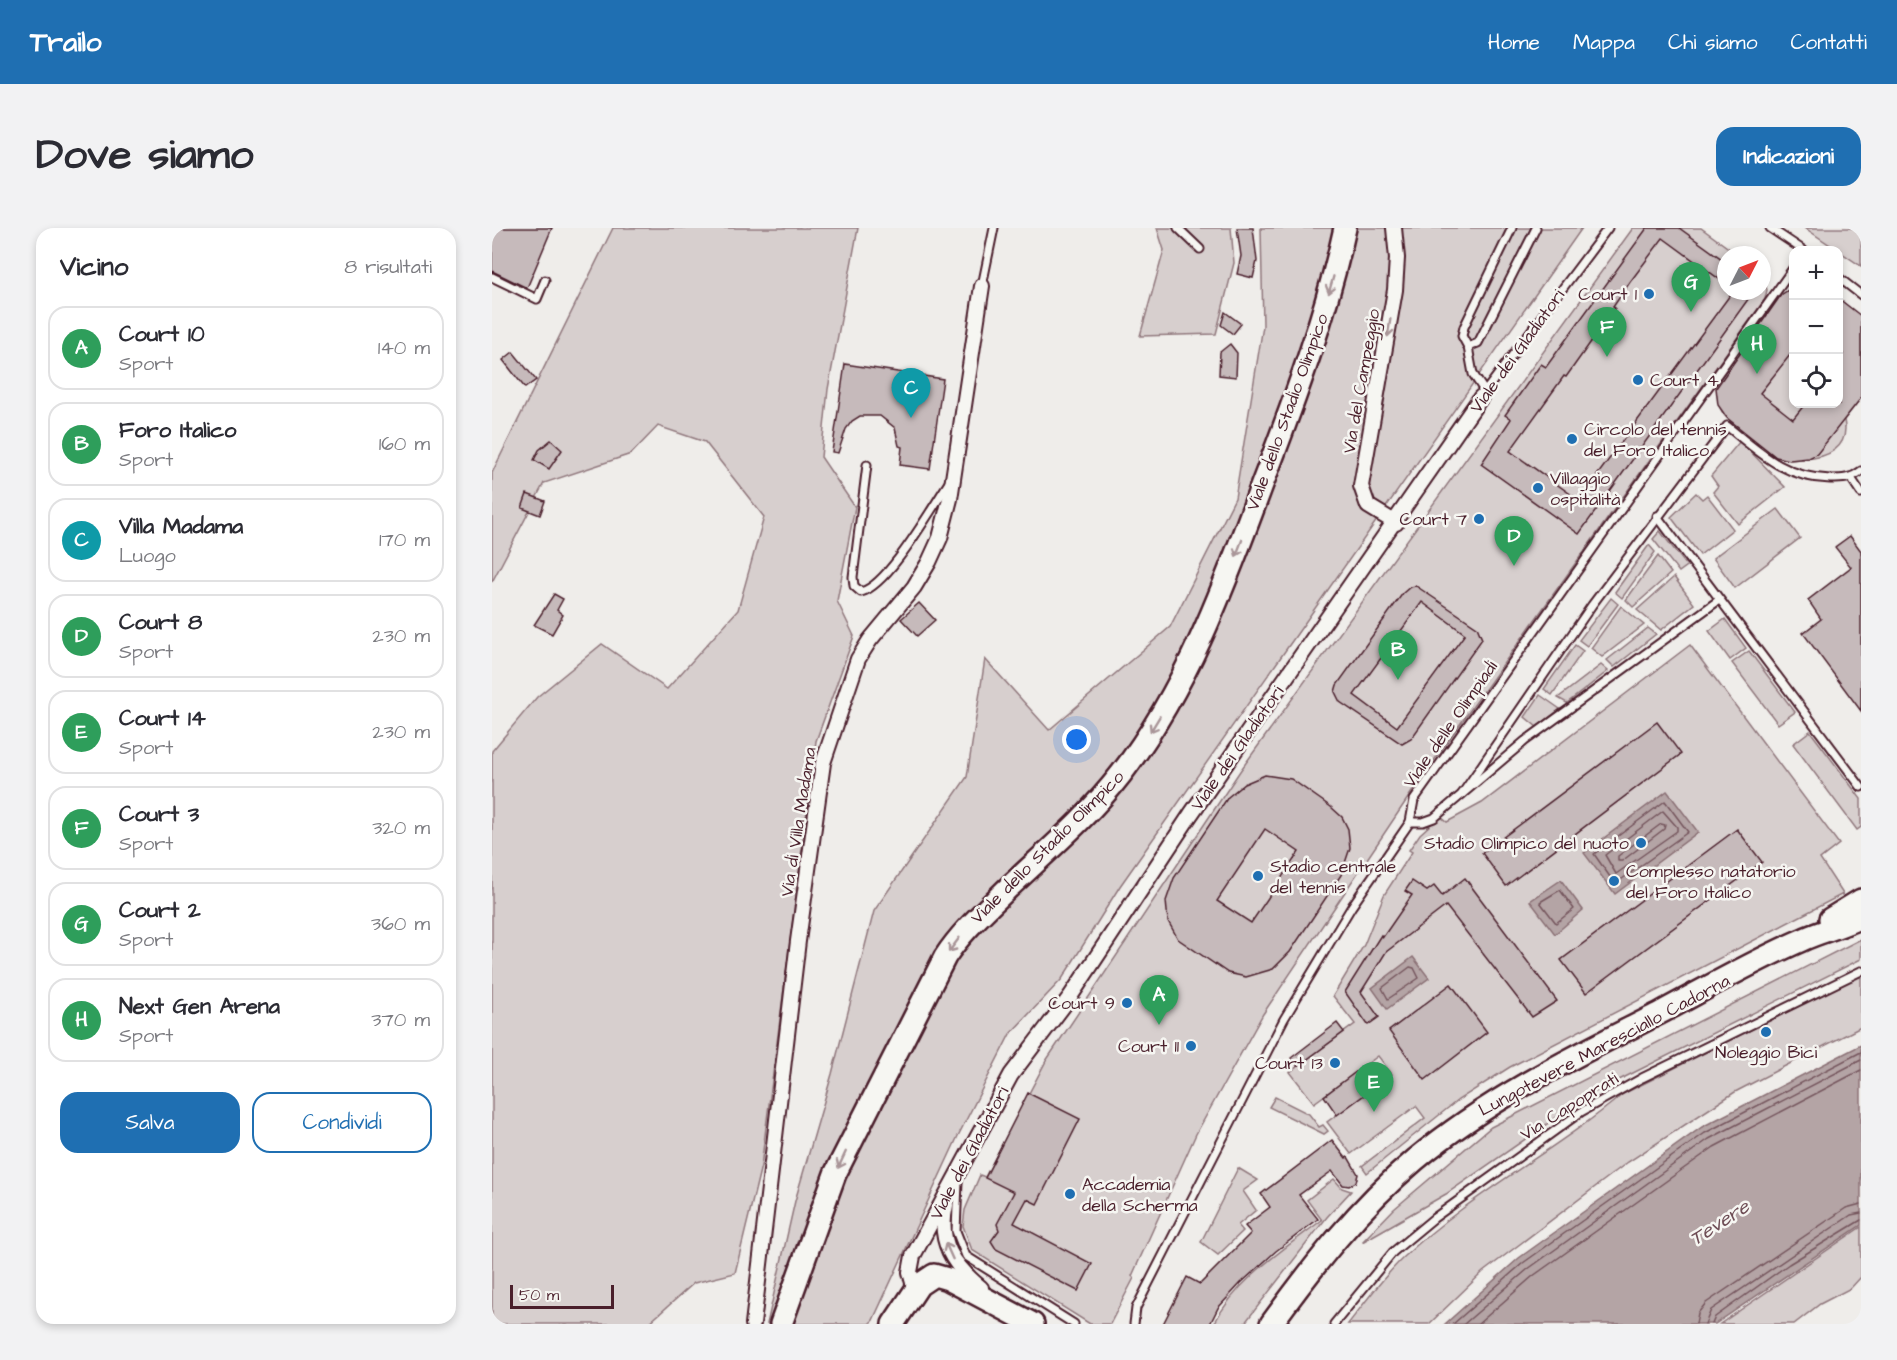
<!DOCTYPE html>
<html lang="it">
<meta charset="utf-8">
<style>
:root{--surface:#fff;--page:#f2f2f3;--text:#2b2b33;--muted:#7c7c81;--line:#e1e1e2;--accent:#1f6fb2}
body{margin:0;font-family:"Architects Daughter",sans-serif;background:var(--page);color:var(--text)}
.controls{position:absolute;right:18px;top:18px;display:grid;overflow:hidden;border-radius:12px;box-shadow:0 3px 9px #0003}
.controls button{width:54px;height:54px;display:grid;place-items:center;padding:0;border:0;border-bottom:2px solid var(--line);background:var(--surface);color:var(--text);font:30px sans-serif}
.compass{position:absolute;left:1225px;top:18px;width:54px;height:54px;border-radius:50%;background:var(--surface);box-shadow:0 3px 9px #0003;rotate:48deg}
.scale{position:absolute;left:18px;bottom:15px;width:104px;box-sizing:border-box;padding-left:6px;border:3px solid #4a1f2b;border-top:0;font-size:16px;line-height:21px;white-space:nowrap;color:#4a1f2b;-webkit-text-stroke:4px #f6f6f2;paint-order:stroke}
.you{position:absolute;left:585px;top:512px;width:21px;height:21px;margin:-15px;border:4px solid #fff;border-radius:50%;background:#1a73e8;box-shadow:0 0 0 9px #1a73e833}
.badge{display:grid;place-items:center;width:39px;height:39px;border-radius:50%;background:var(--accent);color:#fff;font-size:20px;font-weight:700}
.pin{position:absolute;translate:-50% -50px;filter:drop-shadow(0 2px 3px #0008)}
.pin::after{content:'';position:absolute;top:32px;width:21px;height:18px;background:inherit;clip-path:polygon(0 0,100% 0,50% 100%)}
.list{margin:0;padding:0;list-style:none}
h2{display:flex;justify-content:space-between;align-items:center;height:78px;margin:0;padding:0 24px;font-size:26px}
h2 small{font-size:20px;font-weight:400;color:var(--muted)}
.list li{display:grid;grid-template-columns:39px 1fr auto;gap:18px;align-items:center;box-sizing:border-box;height:84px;margin:0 12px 12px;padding:0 12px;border:2px solid var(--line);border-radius:18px}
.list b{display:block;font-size:22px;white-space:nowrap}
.list p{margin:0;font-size:20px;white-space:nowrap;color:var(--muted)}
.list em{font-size:20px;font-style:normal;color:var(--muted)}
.actions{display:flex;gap:12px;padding:18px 24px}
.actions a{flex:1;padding:14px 0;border:2px solid var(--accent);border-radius:18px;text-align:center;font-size:21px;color:var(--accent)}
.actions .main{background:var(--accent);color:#fff}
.icon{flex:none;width:33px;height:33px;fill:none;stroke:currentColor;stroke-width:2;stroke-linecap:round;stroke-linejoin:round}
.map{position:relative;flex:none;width:1369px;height:1096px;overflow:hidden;border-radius:18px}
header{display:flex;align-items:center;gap:36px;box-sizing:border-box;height:84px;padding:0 30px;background:var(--accent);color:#fff}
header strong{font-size:28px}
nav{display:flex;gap:33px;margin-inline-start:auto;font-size:21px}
.intro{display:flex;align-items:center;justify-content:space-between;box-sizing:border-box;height:144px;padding:0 36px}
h1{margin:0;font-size:42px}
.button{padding:15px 27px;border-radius:18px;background:var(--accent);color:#fff;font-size:21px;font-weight:700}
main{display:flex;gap:36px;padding:0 36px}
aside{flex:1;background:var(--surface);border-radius:18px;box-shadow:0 3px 9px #0003}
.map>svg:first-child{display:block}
</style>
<header>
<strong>Trailo</strong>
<nav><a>Home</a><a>Mappa</a><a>Chi siamo</a><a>Contatti</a></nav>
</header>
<div class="intro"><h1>Dove siamo</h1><a class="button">Indicazioni</a></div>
<main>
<aside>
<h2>Vicino<small>8 risultati</small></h2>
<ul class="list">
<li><span class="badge" style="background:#2e9e5b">A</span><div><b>Court 10</b><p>Sport</p></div><em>140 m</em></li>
<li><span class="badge" style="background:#2e9e5b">B</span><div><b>Foro Italico</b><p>Sport</p></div><em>160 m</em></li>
<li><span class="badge" style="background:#0f9aa8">C</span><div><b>Villa Madama</b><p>Luogo</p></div><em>170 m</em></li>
<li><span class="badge" style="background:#2e9e5b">D</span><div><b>Court 8</b><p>Sport</p></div><em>230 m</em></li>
<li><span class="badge" style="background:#2e9e5b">E</span><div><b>Court 14</b><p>Sport</p></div><em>230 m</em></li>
<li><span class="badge" style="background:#2e9e5b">F</span><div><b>Court 3</b><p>Sport</p></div><em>320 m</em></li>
<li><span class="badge" style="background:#2e9e5b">G</span><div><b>Court 2</b><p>Sport</p></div><em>360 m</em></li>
<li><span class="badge" style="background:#2e9e5b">H</span><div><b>Next Gen Arena</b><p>Sport</p></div><em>370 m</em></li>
</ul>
<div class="actions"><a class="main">Salva</a><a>Condividi</a></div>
</aside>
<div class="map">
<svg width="1369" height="1096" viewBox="0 0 1369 1096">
<rect width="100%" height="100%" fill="#efedea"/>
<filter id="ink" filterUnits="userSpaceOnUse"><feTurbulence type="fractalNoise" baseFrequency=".0167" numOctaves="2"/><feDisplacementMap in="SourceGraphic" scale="12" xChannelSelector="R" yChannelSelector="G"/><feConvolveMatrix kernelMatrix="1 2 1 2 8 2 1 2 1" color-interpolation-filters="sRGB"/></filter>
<g filter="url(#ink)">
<!-- green -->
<g fill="#d7cfce" stroke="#90777c" stroke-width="1.5">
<polygon points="121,0 366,0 336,161 329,229 363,279 345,373 362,408 324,513 269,938 243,1045 202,1055 156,1096 0,1096 0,523 45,469 110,416 175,461 246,382 272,289 213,214 166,198 139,226 52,255 0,354 0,245"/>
<polygon points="665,0 739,0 742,35 724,106 648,108 672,22"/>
<polygon points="769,0 1090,0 628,658 570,751 518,806 466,908 381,1092 377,1096 275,1096 303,973 340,846 382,683 475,549 493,431 557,502 678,399 743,270 771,98"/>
<polygon points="1141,0 1209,0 1246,27 1234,27 1234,63 1270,63 1270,46 1275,62 1273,71 928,552 771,786 704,906 640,1048 642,1050 618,1096 598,1096 480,1022 471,998 473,982 488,947 493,949 554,833 748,543"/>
<polygon points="1313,0 1369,0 1369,38"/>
<path d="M 1301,59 L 1302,176 L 1346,176 L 1347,71 L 1369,89 L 1369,170 L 1352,192 C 1358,220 1335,230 1312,231 C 1304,231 1297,233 1289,230 C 1270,223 1247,202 1233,188 C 1226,179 1223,163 1226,152 C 1230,137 1287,65 1301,59 Z"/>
<polygon points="1248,213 1293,259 1246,296 1221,264 1226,258 1219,248"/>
<polygon points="1204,265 1210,271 1215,267 1241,301 1208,327 1179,289"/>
<polygon points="1286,281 1308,310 1243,360 1221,330"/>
<polygon points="1168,303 1195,338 1187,344 1161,311"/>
<polygon points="1157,317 1163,324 1130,370 1123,364"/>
<polygon points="1166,328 1179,345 1141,379 1134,372"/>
<polygon points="1182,349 1202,376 1169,402 1145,382"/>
<polygon points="1119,370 1126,376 1095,418 1087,412"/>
<polygon points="1129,378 1152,397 1110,429 1099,420"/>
<polygon points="1233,391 1254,420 1238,432 1217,403"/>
<polygon points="1156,400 1164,406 1122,439 1115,432"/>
<polygon points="1083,417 1091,423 1060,467 1052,461"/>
<polygon points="1198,417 1347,616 1328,631 1351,666 1018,839 966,872 875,945 870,938 933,890 924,878 859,926 835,894 900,846 886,828 822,875 798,844 863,796 841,768 872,717 892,667 920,624 917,622 928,606 948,588 955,594 990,575"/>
<polygon points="1257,423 1303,484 1286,496 1240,435"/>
<polygon points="1109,437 1116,443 1075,475 1066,470"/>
<polygon points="1048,467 1068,481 1045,499 1033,489"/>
<polygon points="1318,503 1369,571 1369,599 1365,602 1301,516"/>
<polygon points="1369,711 1369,731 1097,867 954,966 870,1014 902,981 999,899"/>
<path d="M 1369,746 L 1369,799 L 1243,864 L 1136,934 L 991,1044 L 937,1096 L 856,1096 C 874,1073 891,1049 912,1029 C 978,966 1062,924 1131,866 Z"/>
<polygon points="783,869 817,886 827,899 831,897 836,903 832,906 777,879"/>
<polygon points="746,940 766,952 751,963 764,982 746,997 751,1003 726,1027 709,1014"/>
<path d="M 842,951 L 850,960 L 859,963 L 835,989 L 752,1096 L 722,1096 C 744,1052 792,1021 830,992 L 815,972 Z"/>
<polygon points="1369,999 1369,1049 1359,1060 1328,1076 1302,1096 1228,1096"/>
</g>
<!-- water -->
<g fill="#b4a4a5" stroke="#8a6f74" stroke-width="1.5">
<polygon points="1175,563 1206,604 1123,666 1092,625"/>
<polygon points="1069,652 1091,682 1063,706 1038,673"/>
<polygon points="921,729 937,750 895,781 880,760"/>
<polygon points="1369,817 1369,997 1223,1096 953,1096 1027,1030 1210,899"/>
</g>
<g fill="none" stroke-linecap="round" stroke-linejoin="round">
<!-- shore -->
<g stroke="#74545c" stroke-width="1.5">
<polygon points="1173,573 1196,604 1123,656 1102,626"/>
<polygon points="1171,583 1185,599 1185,603 1124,646 1113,627"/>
<polygon points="1169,596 1173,597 1172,601 1130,633 1126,633 1126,628"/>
<polygon points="1068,662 1082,681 1064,695 1048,674"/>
<polygon points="918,739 922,740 927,750 896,771 890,760"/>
<polyline points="961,1096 1031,1035 1213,905 1369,824"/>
<polyline points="972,1096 1036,1041 1217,911 1369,832"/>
<polyline points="986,1096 1041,1048 1222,919 1369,842"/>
<polyline points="1204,1096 1206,1085 1214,1075 1354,980 1369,976"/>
<polyline points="1213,1096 1219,1082 1359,987 1369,985"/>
<polyline points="1220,1096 1223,1089 1297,1036 1369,992"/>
</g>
</g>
<!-- building -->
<g fill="#c6babb" stroke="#4a1f2b" stroke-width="1.5" fill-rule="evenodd">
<polygon points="0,0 60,0 35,60 0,43"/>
<polygon points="745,0 761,0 765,33 761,50 745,46 749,28"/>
<polygon points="1155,0 1187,0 1234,34 1234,56 1171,10 1138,54 1121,79 1123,80 1074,149 1072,148 1018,223 1087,272 1241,63 1262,63 1087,306 989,236 1019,191 1013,187 1049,136 1054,139"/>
<polygon points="1302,58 1302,122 1268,165 1301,191 1313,176 1347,176 1347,132 1351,126 1347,123 1347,71 1369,88 1369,170 1325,226 1317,230 1298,232 1284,229 1235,190 1226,177 1224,160 1289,67"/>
<polygon points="733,84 749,96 741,106 729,97"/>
<polygon points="738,116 745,125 744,149 727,147 728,124"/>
<polygon points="21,124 44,152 33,160 11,132"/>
<polygon points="353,136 451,151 438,241 408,237 410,219 407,218 403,200 388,188 368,188 360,193 354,201 346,225 340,224"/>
<polygon points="59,212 70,222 57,241 42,232 47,222"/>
<polygon points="35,266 53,273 48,287 30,280"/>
<polygon points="1358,308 1369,323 1369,483 1311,405 1329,391 1316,372 1359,339 1343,319"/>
<path d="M 924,358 L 985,399 L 990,411 L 919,511 L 910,516 L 848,474 L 843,464 L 845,457 L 911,365 L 918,359 ZM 930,374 L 973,406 L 905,499 L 862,467 Z"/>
<polygon points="62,366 71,371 65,382 71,387 60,406 42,397"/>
<polygon points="427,375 443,392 425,408 409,391"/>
<polygon points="1165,494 1189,526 1014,658 990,625"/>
<path d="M 773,547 L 799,551 L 839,579 L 850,589 L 856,601 L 858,620 L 849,647 L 798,724 L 781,741 L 754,749 L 736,745 L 686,711 L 676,693 L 674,673 L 682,650 L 736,569 L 752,556 ZM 773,601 L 807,624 L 759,695 L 725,673 Z"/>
<polygon points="1245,601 1270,634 1094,765 1069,732"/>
<polygon points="973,650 1065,773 1040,789 954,678 894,724 869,764 887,789 876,797 853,764 889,707 891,709 920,667 913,663 920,653 935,663 942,658 950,668"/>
<polygon points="959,756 995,804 933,852 897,803"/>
<polygon points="845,795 852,804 806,838 799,830"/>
<polygon points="869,840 883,859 845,887 832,868"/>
<polygon points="536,865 588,891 545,976 535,971 522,995 600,1036 586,1063 504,1021 499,1013 507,1002 505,996 522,964 493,950"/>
<polygon points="840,912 854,930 856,929 866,946 864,954 857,958 851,957 840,943 807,967 826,991 784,1023 749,1055 726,1080 718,1096 671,1096 695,1049 708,1056 759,1005 753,998 778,979 769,966"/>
</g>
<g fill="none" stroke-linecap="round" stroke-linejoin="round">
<defs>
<g id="lane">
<polyline points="686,0 708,21"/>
<polyline points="1020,0 972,99 970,108 976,119 986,115 1044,0"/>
<polyline points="1278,0 1311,22"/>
<polyline points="0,49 45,71 53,52"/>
<polyline points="1346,49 1369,67"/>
<polyline points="490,58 502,0"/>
<polyline points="976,119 981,146 993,164"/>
<polyline points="989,169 1116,0"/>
<path d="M 375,237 L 361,349 L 362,358 L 369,364 C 397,357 440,279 458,253"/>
<polyline points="1359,250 1369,265"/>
<polyline points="1165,288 1369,559"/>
<path d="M 970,566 L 1100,377 L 1235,198 C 1268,225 1293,250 1338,251 C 1350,251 1359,251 1369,243"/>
<polyline points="918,594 931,594 942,590 1033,513 1227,372"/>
<polyline points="466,954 464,1003 474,1028 582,1096"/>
<polyline points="642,1096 644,1080 792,791 860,678 918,594 922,572 1302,39"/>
<polyline points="842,1096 901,1024 942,990 1089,884 1150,850 1369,743"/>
</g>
<g id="street">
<polyline points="902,0 905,30 903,62 869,258 876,278 904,295"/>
<path d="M 454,977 C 445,1014 461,1037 489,1060"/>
<polyline points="423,1062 418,1044 421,1028 519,847 578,769 699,586 989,169"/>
<polyline points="261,1096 306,713 331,535 366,431 378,412 422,359 437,334 448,310 458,271 490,58"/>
</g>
<g id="primary">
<polyline points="1338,691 1369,672"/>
<path d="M 289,1096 L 343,946 L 453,729 C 470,703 493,683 514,662 C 553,625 596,589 629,546 C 696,459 733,356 771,254 C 803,171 834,87 853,0"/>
<polyline points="401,1096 427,1057 442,1047 456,1051 541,1096"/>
<path d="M 779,1096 C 822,1037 866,980 923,932 C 996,871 1083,828 1168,785 C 1215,760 1261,733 1310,712 C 1329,703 1350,699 1369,689"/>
</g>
</defs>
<!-- lane casing -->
<use href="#lane" stroke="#4a1f2b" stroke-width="11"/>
<!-- street casing -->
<use href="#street" stroke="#4a1f2b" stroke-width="18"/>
<!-- primary casing -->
<use href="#primary" stroke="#4a1f2b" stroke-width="26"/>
<!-- lane -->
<use href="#lane" stroke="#f6f6f2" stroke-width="7"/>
<!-- street -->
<use href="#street" stroke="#f6f6f2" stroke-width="14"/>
<!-- primary -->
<use href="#primary" stroke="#f6f6f2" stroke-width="21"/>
</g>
<!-- one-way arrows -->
<defs><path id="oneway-shaft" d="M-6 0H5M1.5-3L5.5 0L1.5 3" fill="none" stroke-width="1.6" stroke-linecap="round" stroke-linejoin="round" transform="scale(1.5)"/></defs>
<g stroke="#a99598">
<use href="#oneway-shaft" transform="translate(839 57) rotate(106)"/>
<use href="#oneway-shaft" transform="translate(897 100) rotate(99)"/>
<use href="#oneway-shaft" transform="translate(747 320) rotate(111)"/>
<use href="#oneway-shaft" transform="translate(663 496) rotate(121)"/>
<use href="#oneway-shaft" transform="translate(462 717) rotate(127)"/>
<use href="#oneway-shaft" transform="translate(350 932) rotate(115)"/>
<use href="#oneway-shaft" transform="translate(457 1023) rotate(-114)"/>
</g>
</g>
<!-- markers -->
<g fill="#1f6fb2" stroke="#f6f6f2" stroke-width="2">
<circle cx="1157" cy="66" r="6"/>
<circle cx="1146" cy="152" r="6"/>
<circle cx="1080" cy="211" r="6"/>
<circle cx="1046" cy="260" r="6"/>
<circle cx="987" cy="291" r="6"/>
<circle cx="1149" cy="615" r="6"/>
<circle cx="766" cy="648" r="6"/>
<circle cx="1122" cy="653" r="6"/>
<circle cx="635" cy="775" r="6"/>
<circle cx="1274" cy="804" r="6"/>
<circle cx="699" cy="818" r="6"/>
<circle cx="843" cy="835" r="6"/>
<circle cx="578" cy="966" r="6"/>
</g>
<g text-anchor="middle" stroke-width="5" stroke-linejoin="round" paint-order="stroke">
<!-- poi labels -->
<g font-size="18" fill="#4a1f2b" stroke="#f6f6f2" text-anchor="end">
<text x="1145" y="72">Court 1</text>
<text x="1158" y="158" text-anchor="start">Court 4</text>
<text x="1092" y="207" text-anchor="start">Circolo del tennis<tspan x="1092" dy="21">del Foro Italico</tspan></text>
<text x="1058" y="256" text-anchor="start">Villaggio<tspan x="1058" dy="21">ospitalità</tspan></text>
<text x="975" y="297">Court 7</text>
<text x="1137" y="621">Stadio Olimpico del nuoto</text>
<text x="778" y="644" text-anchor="start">Stadio centrale<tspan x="778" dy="21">del tennis</tspan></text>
<text x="1134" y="649" text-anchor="start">Complesso natatorio<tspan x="1134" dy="21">del Foro Italico</tspan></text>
<text x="623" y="781">Court 9</text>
<text x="687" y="824">Court 11</text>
<text x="1274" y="830" text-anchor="middle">Noleggio Bici</text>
<text x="831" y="841">Court 13</text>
<text x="590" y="962" text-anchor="start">Accademia<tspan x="590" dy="21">della Scherma</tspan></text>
</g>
<!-- street labels -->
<g font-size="18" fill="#4a1f2b" stroke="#f6f6f2">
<text transform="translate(1025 123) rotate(-54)" y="6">Viale dei Gladiatori</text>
<text transform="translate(869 153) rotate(-80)" y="6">Via del Campeggio</text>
<text transform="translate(795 184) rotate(-70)" y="6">Viale dello Stadio Olimpico</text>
<text transform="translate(958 496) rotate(-55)" y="6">Viale delle Olimpiadi</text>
<text transform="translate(745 520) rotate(-55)" y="6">Viale dei Gladiatori</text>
<text transform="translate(306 594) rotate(-81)" y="6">Via di Villa Madama</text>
<text transform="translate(555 619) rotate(-45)" y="6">Viale dello Stadio Olimpico</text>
<text transform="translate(1112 817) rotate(-28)" y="6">Lungotevere Maresciallo Cadorna</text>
<text transform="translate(1077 878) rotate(-32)" y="6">Via Capoprati</text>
<text transform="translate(477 925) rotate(-62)" y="6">Viale dei Gladiatori</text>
</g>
<!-- water labels -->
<g font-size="20" font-style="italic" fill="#6f4e56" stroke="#f6f6f2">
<text transform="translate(1227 994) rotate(-33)" y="7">Tevere</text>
</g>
</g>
</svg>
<div class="controls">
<button>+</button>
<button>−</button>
<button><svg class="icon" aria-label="locate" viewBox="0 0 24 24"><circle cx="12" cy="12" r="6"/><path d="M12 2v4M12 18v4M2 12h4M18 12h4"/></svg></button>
</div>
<svg class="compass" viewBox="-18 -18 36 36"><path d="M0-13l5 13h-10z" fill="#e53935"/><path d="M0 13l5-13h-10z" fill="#7c7c81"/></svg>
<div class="scale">50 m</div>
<div class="you"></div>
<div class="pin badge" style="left:667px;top:797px;background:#2e9e5b">A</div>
<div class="pin badge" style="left:906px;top:452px;background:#2e9e5b">B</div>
<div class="pin badge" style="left:419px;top:190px;background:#0f9aa8">C</div>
<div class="pin badge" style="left:1022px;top:338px;background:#2e9e5b">D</div>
<div class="pin badge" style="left:882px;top:884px;background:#2e9e5b">E</div>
<div class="pin badge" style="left:1115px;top:129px;background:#2e9e5b">F</div>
<div class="pin badge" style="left:1199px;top:84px;background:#2e9e5b">G</div>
<div class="pin badge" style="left:1265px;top:146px;background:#2e9e5b">H</div>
</div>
</main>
